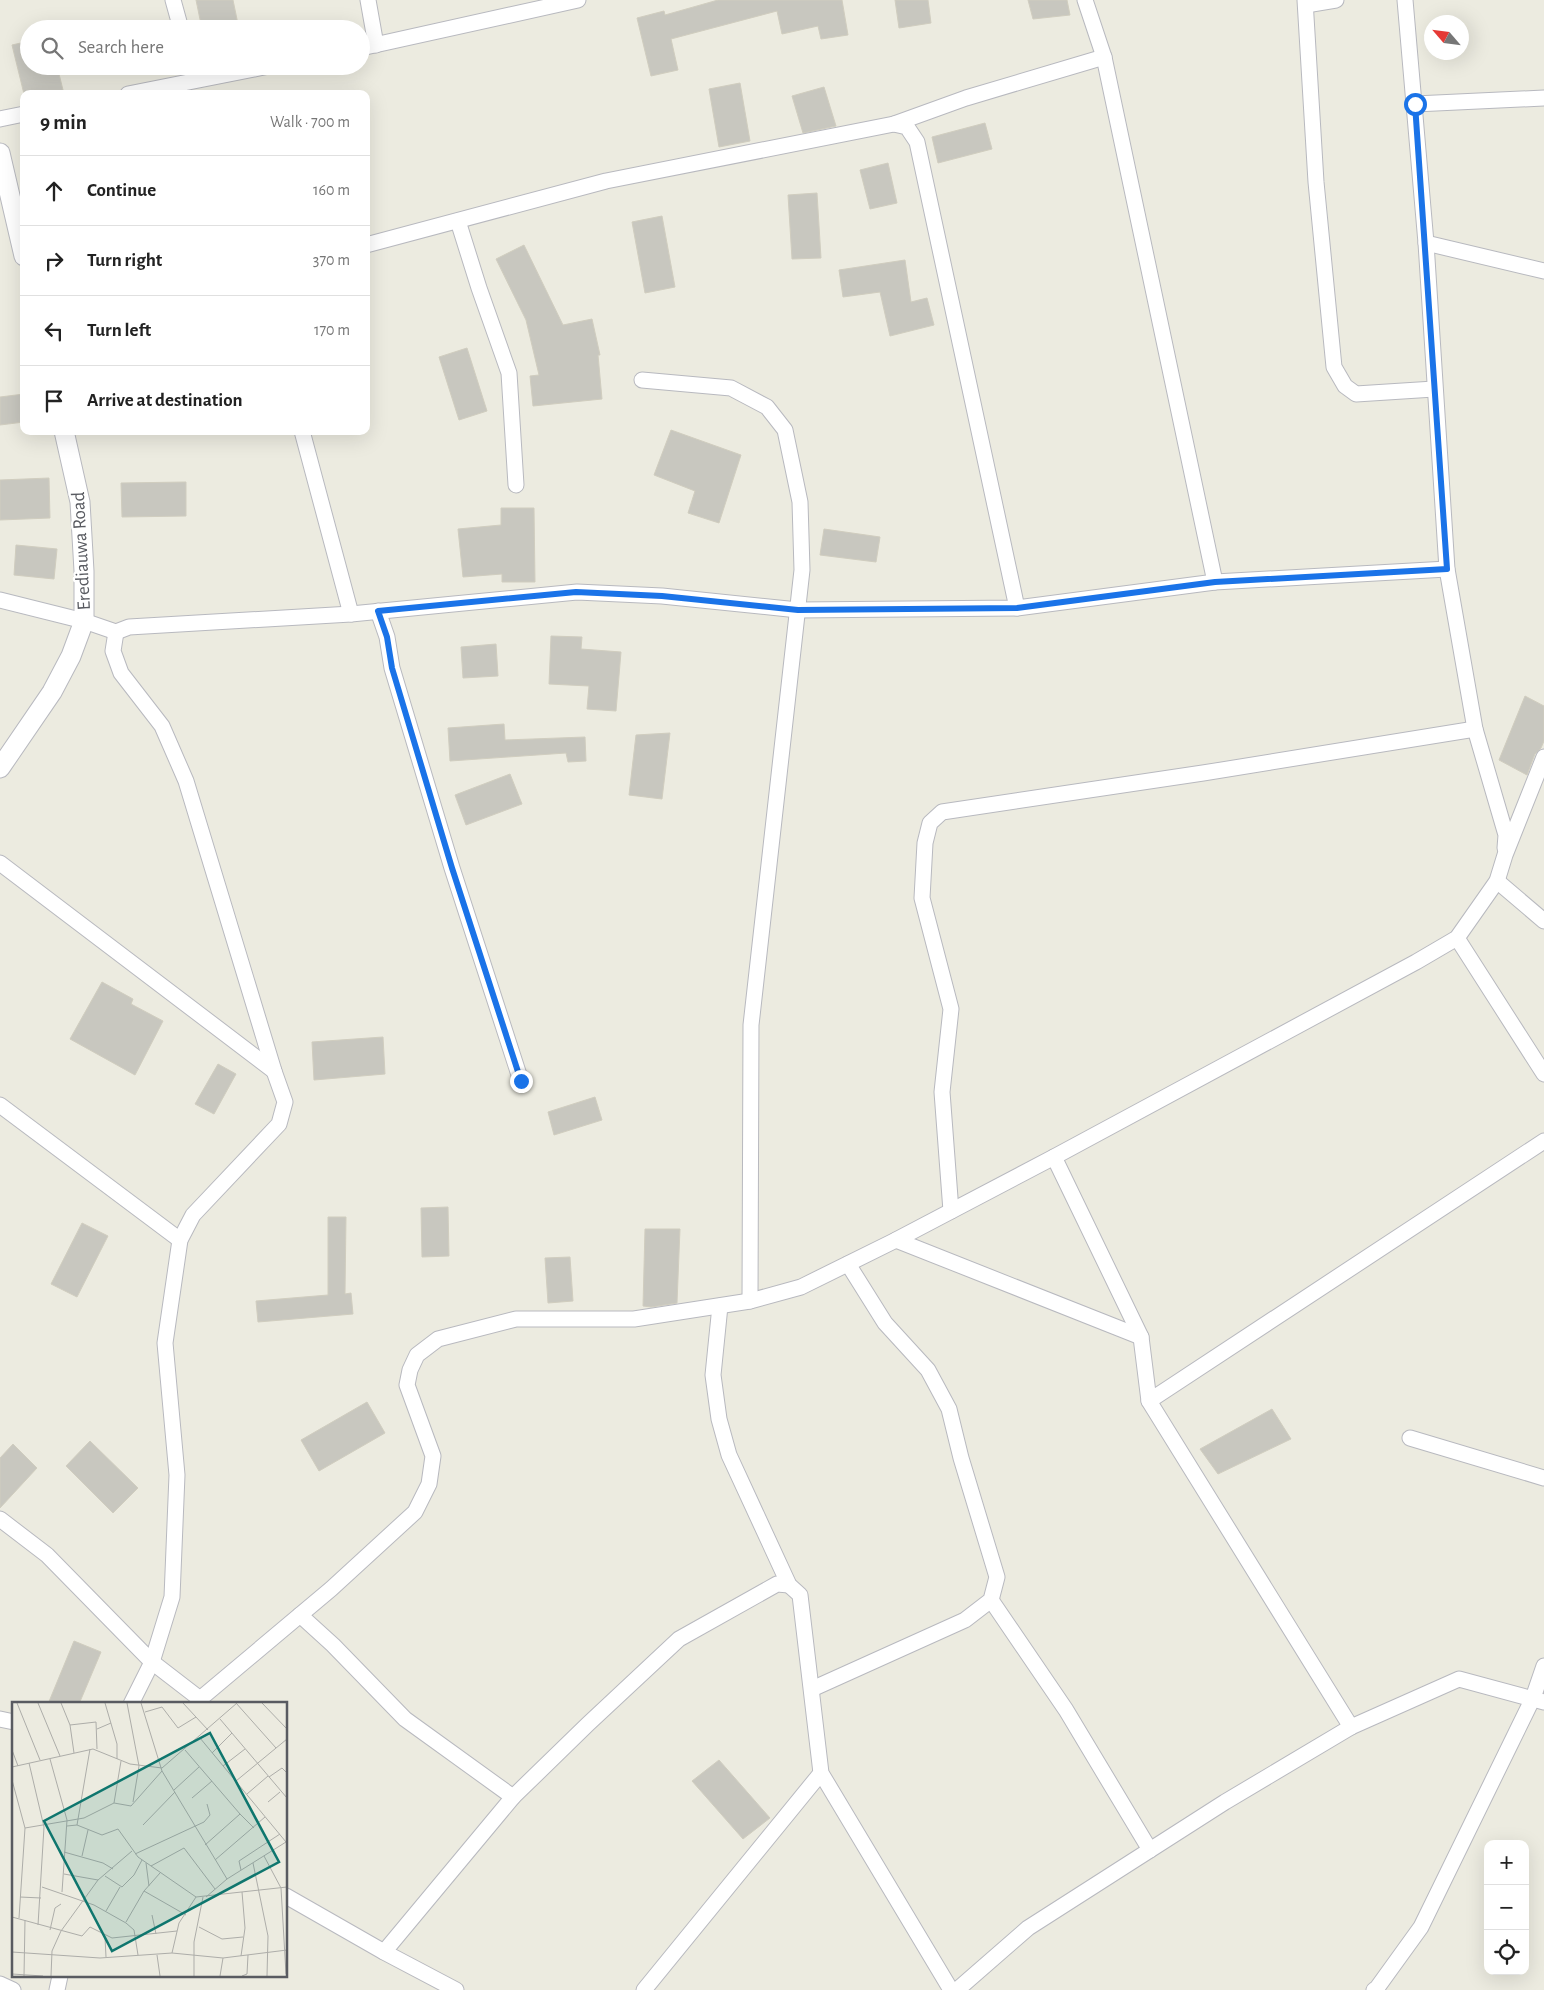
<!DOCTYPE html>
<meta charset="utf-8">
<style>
:root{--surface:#fff;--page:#f2f2f2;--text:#222;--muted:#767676;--line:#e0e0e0}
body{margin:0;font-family:"Alegreya Sans",sans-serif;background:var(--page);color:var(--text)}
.controls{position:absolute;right:15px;bottom:15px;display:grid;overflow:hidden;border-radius:10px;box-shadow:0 5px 20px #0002}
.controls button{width:45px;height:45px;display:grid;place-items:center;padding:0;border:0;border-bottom:1px solid var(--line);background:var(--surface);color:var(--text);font:25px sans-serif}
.compass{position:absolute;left:1424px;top:15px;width:45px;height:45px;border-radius:50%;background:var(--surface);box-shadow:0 5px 20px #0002;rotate:298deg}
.stop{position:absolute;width:15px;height:15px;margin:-11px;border:4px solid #1a73e8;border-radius:50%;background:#fff}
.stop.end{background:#1a73e8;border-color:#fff;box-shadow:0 1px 5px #0008}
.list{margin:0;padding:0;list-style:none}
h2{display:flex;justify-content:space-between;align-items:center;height:65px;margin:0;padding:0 20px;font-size:21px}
h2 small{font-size:16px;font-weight:400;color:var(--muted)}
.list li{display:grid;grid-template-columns:32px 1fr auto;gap:15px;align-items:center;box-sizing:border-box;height:70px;padding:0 20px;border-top:1px solid var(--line)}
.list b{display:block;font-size:19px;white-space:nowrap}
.list em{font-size:16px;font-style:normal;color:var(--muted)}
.icon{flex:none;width:28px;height:28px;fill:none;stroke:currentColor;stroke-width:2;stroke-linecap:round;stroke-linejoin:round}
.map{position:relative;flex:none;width:1544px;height:1990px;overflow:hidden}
.search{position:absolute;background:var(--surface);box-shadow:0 5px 20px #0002;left:20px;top:20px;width:350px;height:55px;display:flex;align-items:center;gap:12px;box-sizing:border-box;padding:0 18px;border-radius:28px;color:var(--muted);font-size:19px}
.panel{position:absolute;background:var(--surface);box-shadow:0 5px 20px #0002;left:20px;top:90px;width:350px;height:345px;border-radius:10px}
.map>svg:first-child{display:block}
</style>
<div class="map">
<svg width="1544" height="1990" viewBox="0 0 1544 1990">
<rect width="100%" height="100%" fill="#ecebe0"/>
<!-- building -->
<g fill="#c8c7bf" stroke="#d0cdbf">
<polygon points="196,0 233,0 239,29 202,29"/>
<polygon points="718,0 842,0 848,35 821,39 818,26 782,34 777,11 671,39 678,70 651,76 637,18 664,11 665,15"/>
<polygon points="895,0 928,0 931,23 899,28"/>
<polygon points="1028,0 1067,0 1070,15 1033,19"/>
<polygon points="29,41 29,66 57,66 64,94 24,94 12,45"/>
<polygon points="740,83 750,141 719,147 709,89"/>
<polygon points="824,87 836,126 803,133 792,96"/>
<polygon points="985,123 992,149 938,163 932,137"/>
<polygon points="888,163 897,203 870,209 860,170"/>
<polygon points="817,193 821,258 792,259 788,195"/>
<polygon points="662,216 675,287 645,293 632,222"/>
<polygon points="524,245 563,325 592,319 600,355 598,355 602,399 533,406 530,376 539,375 526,320 496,259"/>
<polygon points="905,260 911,302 927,298 934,325 890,336 880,292 843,297 839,270"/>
<polygon points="467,348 487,411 459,420 439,357"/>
<polygon points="24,394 24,422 0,425 0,397"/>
<polygon points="671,430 741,455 719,523 688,513 695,491 654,475"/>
<polygon points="49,478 50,518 0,520 0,480"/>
<polygon points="186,482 186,516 122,517 121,483"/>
<polygon points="501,508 534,508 535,582 502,582 502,574 463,577 458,529 501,525"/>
<polygon points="824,529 880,537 876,562 820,555"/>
<polygon points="16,545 57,549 54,579 14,575"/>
<polygon points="551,636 582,637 581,649 621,652 616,711 587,709 589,686 549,684"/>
<polygon points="496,644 498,676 463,678 461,647"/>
<polygon points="1525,696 1544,706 1544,741 1541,748 1535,754 1527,775 1499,760"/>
<polygon points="504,724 505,740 585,737 586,761 568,762 566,753 450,761 448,728"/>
<polygon points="670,733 662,799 629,795 636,735"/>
<polygon points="510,774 522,804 466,825 455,795"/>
<polygon points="102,982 133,999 131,1004 163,1021 135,1075 70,1039"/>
<polygon points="383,1037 385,1074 314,1080 312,1042"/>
<polygon points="218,1064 236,1074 214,1114 195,1104"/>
<polygon points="595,1097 602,1120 554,1135 548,1112"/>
<polygon points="448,1207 449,1256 422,1257 421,1208"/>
<polygon points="328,1217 346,1217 345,1294 351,1293 353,1314 258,1322 256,1301 328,1295"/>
<polygon points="82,1223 108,1236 77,1297 51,1284"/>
<polygon points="645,1229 680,1229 677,1303 651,1307 643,1306"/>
<polygon points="570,1257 573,1301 548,1303 545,1258"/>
<polygon points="367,1402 385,1433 319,1471 301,1440"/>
<polygon points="1272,1409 1291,1439 1218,1474 1200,1449"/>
<polygon points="90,1441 138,1488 113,1513 66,1466"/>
<polygon points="13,1444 37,1468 0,1508 0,1458"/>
<polygon points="74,1641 101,1652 79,1704 48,1704"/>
<polygon points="719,1760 770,1818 743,1839 692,1781"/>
</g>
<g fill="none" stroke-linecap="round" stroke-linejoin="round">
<defs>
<g id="minor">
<polyline points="173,0 181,29"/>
<polyline points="368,0 376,45"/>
<polyline points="1085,0 1104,57 1215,582"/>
<polyline points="1305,0 1316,182 1334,367 1345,386 1356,394 1434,389"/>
<polyline points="1405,0 1426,243 1447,569 1475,729 1506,835 1505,848"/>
<polyline points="1306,5 1336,0"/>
<polyline points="361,48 578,0"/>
<polyline points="128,94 269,66"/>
<polyline points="1415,104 1544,98"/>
<polyline points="0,119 24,114"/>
<polyline points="894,124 966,98 1104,57"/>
<polyline points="458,221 479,288 509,373 516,485"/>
<polyline points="1426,243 1544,271"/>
<polyline points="366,245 606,181 894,124 907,127 917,142 1017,608"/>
<polyline points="642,380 731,388 767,407 785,430 800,502 802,570 751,1025 750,1301"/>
<polyline points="302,431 351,614"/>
<polyline points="0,600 84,621 116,632 129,627 351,614 577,592 662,596 798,610 1017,608 1215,582 1447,569"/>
<polyline points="378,611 387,637 392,668 452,868 521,1081"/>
<polyline points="116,632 113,651 121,673 162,726 186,781 274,1071 285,1102 279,1124 193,1215 180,1240 165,1343 177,1475 172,1597 152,1662 131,1704"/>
<polyline points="0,863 274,1071"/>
<polyline points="1497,881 1544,921"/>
<polyline points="1457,938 1544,1074"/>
<polyline points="0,1105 180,1240"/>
<polyline points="1054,1157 1141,1337 1149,1401 1351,1727"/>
<polyline points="951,1211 942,1092 951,1009 922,898 925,843 930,823 942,812 1203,773 1475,729"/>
<polyline points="896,1240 1141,1337"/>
<polyline points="720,1306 713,1375 719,1419 729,1455 789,1585 800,1595 821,1773 951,1990"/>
<polyline points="1149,1401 1544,1141"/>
<polyline points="1410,1438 1544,1478"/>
<polyline points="0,1519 47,1555 152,1662 200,1699"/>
<polyline points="991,1600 1066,1710 1150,1850"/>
<polyline points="300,1615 333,1645 405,1719 513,1797"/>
<polyline points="812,1689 965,1620 991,1600 997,1577 961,1458 949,1409 928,1370 885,1323 848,1264"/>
<polyline points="198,1704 200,1699 331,1589 415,1512 429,1484 433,1456 407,1385 410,1370 417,1355 438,1339 516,1319 634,1319 750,1301 801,1287 896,1240 1054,1157 1416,962 1457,938 1497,881 1505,855 1544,757"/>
<polyline points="0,1719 14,1722"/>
<polyline points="286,1896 384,1952 456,1990"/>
<polyline points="384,1952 513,1797 588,1724 679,1639 777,1584 789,1585"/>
<polyline points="0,1984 13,1990"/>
<polyline points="57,1990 60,1976"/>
<polyline points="644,1990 821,1773"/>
<polyline points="957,1990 1028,1928 1225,1802 1351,1727 1459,1679 1544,1702"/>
<polyline points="1374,1990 1377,1988 1421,1927 1533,1698 1544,1666"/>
</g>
<g id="tertiary">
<polyline points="0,153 24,256"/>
<polyline points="0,768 52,692 71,656 84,621 84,571 80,502 64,431"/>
</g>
</defs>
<!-- minor casing -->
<use href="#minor" stroke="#b8b9bf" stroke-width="17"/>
<!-- tertiary casing -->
<use href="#tertiary" stroke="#b8b9bf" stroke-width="21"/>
<!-- minor -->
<use href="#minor" stroke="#fff" stroke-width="15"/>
<!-- tertiary -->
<use href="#tertiary" stroke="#fff" stroke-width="19"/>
</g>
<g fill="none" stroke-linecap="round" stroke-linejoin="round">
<!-- route -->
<polyline stroke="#1a73e8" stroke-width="6" points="521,1081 452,868 392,668 387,637 378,611 576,592 662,596 798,610 1017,608 1215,582 1447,569 1415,104"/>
</g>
<g text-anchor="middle" stroke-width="4.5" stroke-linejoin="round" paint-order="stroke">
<!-- street labels -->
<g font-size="19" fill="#595b61" stroke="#fff">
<text transform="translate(80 551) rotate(-93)" y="7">Erediauwa Road</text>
</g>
</g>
<!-- overview -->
<g transform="translate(12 1702)">
<rect width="275" height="275" fill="#ecebe0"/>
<path fill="none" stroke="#adada9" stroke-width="1" d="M 5,1 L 28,58M 26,1 L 48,54M 49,1 L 58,23 L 62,51M 93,1 L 105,42 L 105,57M 115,1 L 127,64 L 121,100M 129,1 L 150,69 L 215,177M 171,1 L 196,28M 224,1 L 264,46M 250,1 L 275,27M 133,10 L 150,5 L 166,26 L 184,15M 208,17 L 275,96M 58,23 L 84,20 L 85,47M 85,27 L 99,21M 188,36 L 274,140M 0,48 L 6,64M 173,48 L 228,112 L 193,143M 200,51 L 220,31M 38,57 L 55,118 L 50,190M 17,61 L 32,125 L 26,223M 211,64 L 233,47M 0,65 L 81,47 L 118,62 L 150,66 L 225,1M 257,75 L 270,66 L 275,71M 0,78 L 13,126 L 7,216M 224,79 L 275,37M 162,88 L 187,65M 235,92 L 256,74M 180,96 L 200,79M 256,100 L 268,90M 102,101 L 109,59M 227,111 L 242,126M 65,123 L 78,47M 131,123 L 163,90M 55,124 L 65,123 L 90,133 L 106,127 L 126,155 L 184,195 L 275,185M 13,126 L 72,116 L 102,101 L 119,104 L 150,69M 52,150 L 91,161 L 101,167M 123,152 L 192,120 L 198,113 L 195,102M 70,154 L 76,128M 252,154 L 269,186 L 274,272M 203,158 L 253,115M 134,161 L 137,184M 241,161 L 256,234 L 255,274M 139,164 L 172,146 L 203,187M 229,168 L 227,159 L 268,132M 52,172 L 86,178M 93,174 L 110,185 L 122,173 L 130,158M 30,185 L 82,203 L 114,221 L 122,228 L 126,253M 132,189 L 174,213M 8,195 L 29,196M 194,195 L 215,177 L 274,140M 94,209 L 108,185M 140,213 L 144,232M 0,215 L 70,234 L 78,225 L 100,236 L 165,229M 114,220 L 132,189 L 148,171M 187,225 L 210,237 L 231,235M 38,228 L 43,206 L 49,202M 93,235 L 94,255M 0,250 L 88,256 L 160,251 L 211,256 L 275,248M 160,251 L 167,221 L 184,195M 145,253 L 148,274M 229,254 L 233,226 L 230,190M 0,272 L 31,274M 12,274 L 13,218M 39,274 L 40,249 L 49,229 L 86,178 L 120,149M 182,274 L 182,240 L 191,195M 208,274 L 211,256M 230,274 L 235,272 L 236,253"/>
<path fill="#0f766e" fill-opacity="0.15" stroke="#0f766e" stroke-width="2.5" d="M 198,31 L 267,160 L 100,249 L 32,119 Z"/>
<rect width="275" height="275" fill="none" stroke="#595b61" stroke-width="2.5"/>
</g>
</svg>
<div class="controls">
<button>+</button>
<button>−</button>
<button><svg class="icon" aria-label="locate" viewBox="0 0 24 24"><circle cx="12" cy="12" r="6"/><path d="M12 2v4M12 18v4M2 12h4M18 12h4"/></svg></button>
</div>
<svg class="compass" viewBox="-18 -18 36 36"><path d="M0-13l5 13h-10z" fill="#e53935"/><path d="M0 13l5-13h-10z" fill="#767676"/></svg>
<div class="stop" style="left:1415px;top:104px"></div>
<div class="stop end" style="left:521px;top:1081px"></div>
<div class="search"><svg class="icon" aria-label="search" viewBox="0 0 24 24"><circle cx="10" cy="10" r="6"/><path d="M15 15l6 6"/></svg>Search here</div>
<section class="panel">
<h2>9 min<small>Walk · 700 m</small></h2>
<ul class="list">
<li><svg class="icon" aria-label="ahead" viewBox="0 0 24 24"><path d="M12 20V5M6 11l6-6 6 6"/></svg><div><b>Continue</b></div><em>160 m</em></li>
<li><svg class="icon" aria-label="right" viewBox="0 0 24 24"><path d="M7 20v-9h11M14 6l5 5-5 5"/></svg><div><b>Turn right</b></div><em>370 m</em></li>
<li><svg class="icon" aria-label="left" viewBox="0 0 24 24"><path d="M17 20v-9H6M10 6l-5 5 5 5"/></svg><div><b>Turn left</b></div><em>170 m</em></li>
<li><svg class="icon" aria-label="arrive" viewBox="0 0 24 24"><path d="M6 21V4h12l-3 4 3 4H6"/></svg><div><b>Arrive at destination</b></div></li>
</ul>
</section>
</div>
